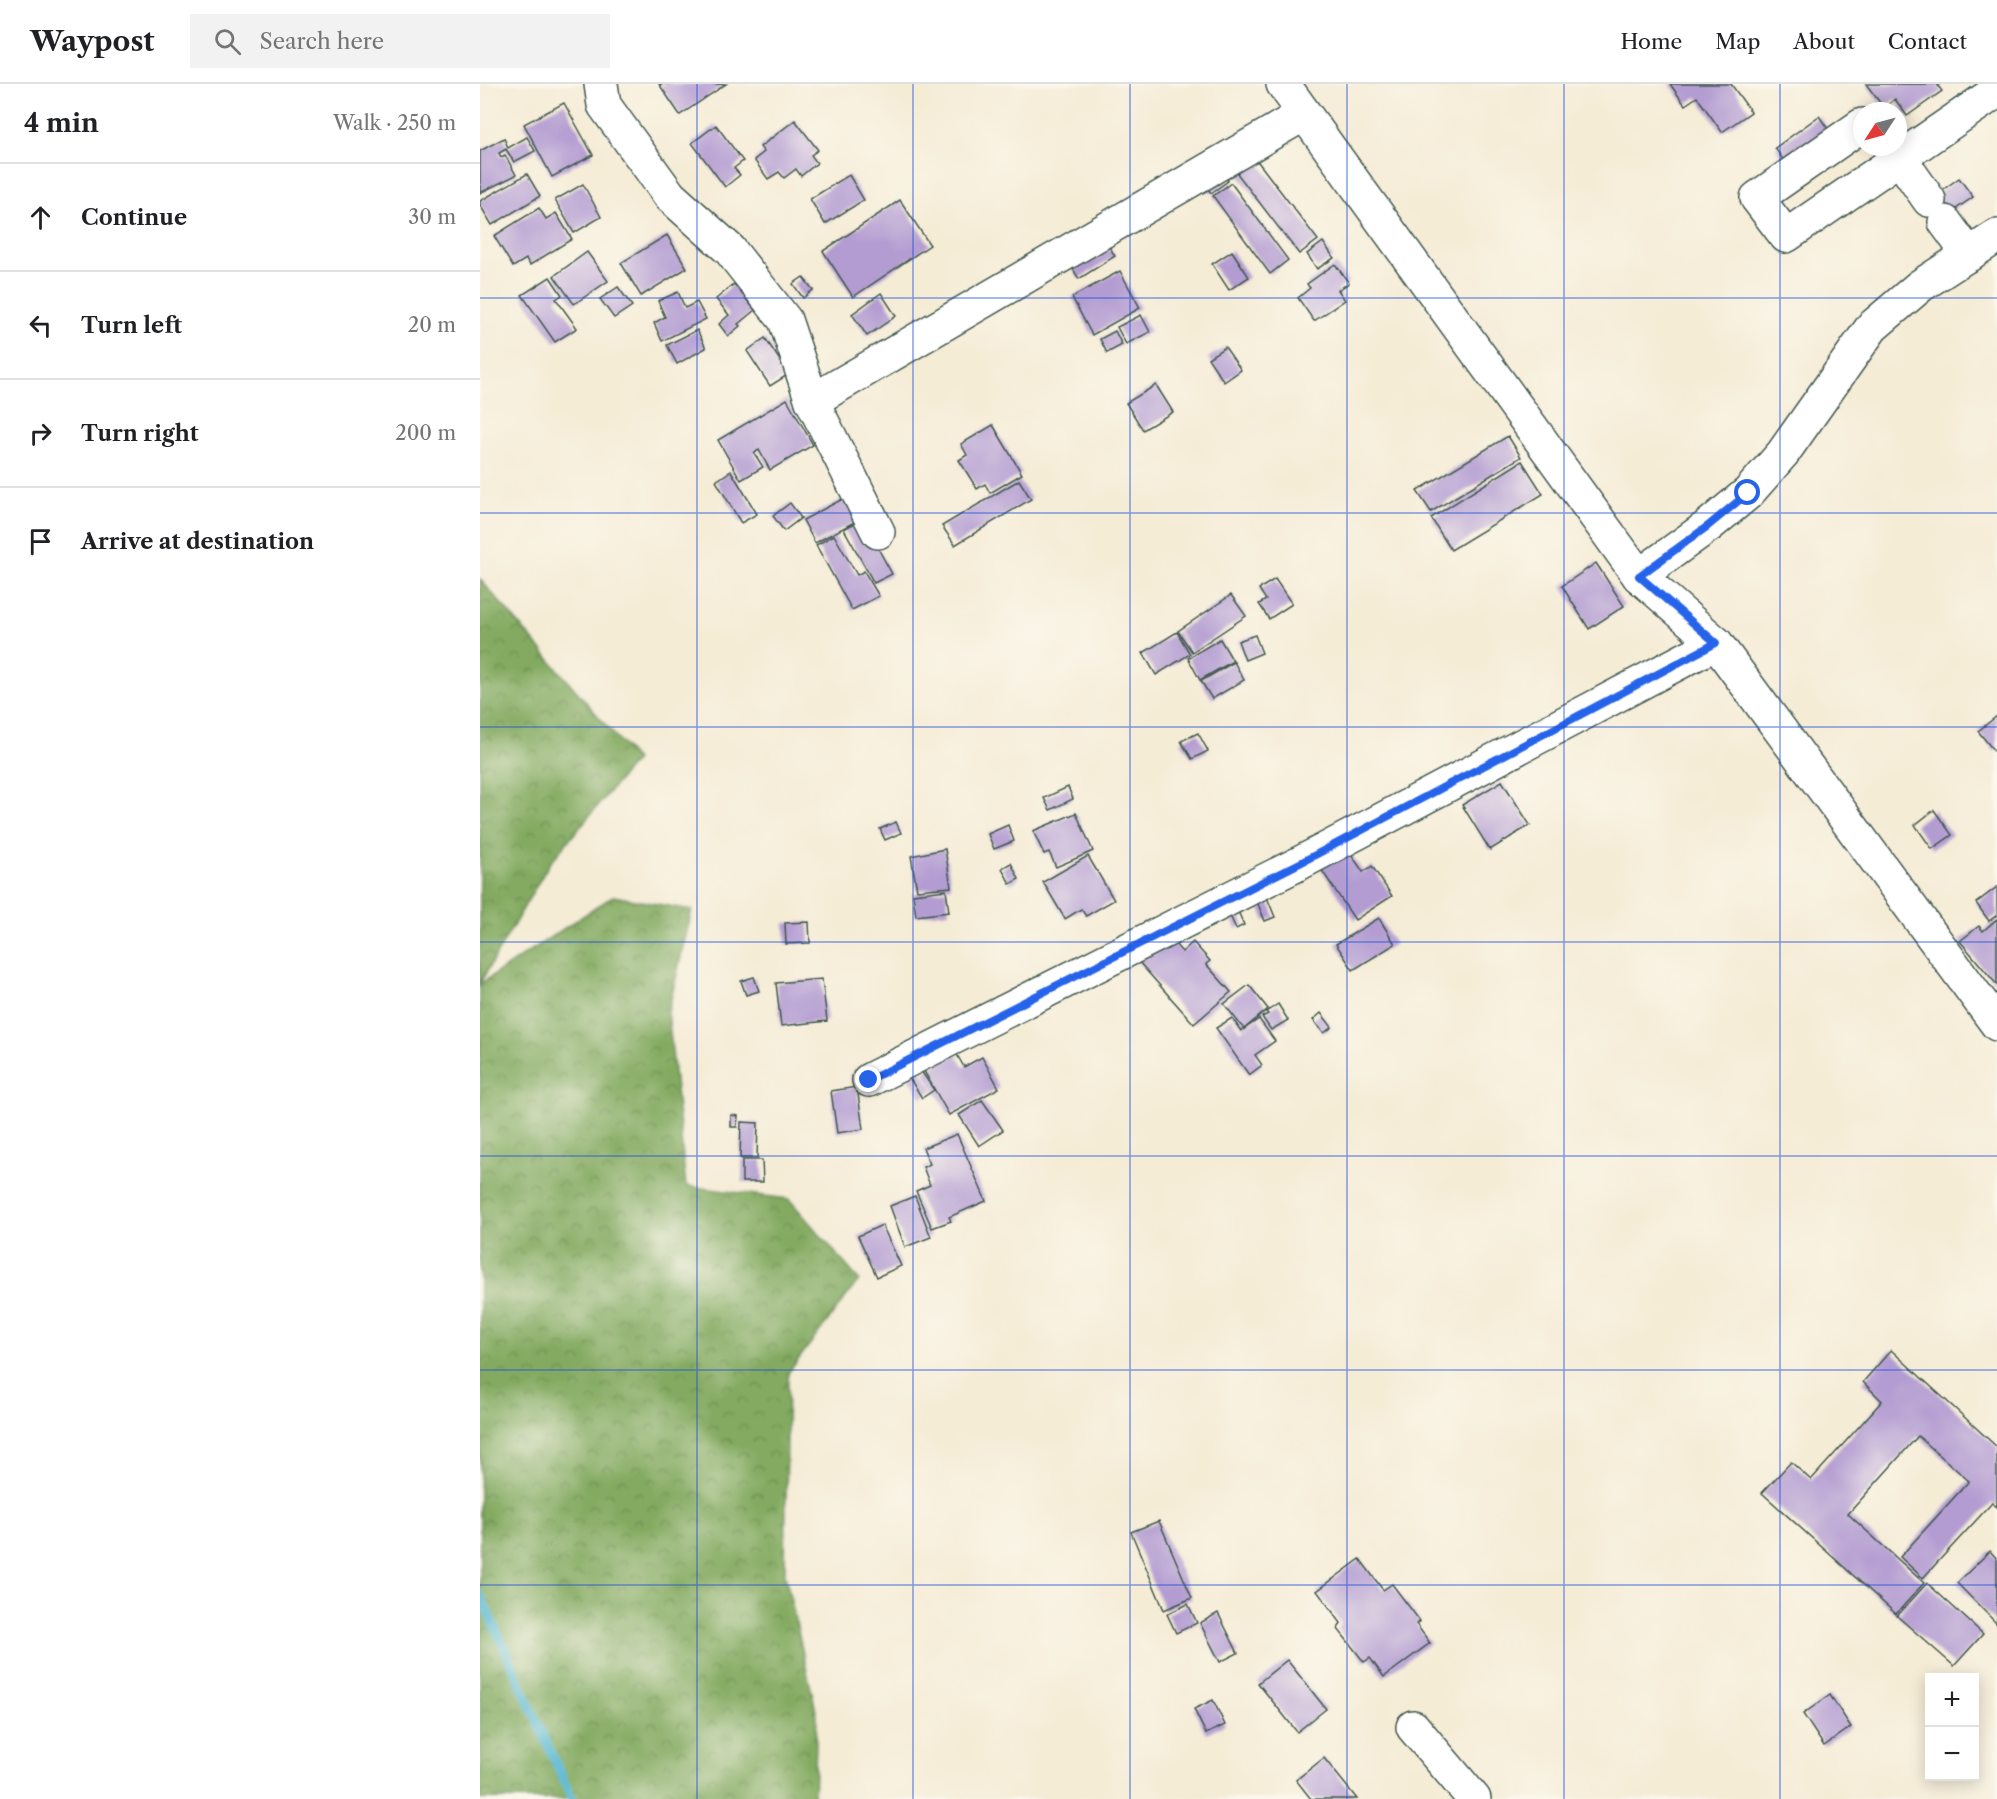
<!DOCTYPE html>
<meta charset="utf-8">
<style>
:root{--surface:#fff;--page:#f2f2f2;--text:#202124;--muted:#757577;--line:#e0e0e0}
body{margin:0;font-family:"Libre Caslon Text",serif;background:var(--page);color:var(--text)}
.controls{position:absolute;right:18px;bottom:18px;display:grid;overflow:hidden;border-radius:0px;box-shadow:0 3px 15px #0003}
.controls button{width:54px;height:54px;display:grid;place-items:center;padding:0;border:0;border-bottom:2px solid var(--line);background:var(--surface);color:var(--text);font:30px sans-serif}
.compass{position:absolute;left:1373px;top:18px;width:54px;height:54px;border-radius:50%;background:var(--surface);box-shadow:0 3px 15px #0003;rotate:234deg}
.stop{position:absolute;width:18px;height:18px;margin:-14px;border:4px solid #2563eb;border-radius:50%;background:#fff}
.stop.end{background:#2563eb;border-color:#fff;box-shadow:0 2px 6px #0008}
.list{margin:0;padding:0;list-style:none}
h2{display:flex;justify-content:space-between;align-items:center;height:78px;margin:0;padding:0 24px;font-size:26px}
h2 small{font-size:20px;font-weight:400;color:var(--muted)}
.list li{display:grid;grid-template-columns:39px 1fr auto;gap:18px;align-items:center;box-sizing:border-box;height:108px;padding:0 24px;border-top:2px solid var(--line)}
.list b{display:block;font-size:22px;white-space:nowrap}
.list em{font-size:20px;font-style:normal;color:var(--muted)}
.icon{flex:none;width:33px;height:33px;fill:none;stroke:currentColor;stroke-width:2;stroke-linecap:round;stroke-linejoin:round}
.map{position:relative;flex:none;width:1517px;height:1715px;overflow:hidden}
header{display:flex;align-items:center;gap:36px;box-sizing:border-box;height:84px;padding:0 30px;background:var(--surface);border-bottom:2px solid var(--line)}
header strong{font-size:28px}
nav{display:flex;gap:33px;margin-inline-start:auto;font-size:21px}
.search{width:420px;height:54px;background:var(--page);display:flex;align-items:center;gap:15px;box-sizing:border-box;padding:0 21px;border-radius:0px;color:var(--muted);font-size:22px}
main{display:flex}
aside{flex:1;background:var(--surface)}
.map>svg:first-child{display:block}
</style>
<header>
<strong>Waypost</strong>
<div class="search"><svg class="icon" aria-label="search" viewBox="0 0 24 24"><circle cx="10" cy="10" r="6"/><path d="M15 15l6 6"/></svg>Search here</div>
<nav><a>Home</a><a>Map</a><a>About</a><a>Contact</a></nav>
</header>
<main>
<aside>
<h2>4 min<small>Walk · 250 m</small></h2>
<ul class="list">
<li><svg class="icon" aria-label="ahead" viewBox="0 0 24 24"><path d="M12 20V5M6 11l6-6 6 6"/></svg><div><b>Continue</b></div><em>30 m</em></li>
<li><svg class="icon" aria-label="left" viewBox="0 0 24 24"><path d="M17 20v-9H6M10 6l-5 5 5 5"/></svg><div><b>Turn left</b></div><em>20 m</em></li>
<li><svg class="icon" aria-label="right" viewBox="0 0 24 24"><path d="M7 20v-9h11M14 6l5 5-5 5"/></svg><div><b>Turn right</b></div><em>200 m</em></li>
<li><svg class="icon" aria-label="arrive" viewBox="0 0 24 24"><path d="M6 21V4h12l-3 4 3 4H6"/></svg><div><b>Arrive at destination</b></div></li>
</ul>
</aside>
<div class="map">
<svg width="1517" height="1715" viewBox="0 0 1517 1715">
<defs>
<pattern id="forest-crowns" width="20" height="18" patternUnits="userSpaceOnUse" patternTransform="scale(1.5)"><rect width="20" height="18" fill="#83aa60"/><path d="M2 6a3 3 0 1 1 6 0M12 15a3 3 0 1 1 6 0" fill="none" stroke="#6b8c50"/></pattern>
</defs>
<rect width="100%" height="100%" fill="#fbf7ec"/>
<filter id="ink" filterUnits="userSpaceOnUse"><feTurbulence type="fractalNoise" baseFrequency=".0167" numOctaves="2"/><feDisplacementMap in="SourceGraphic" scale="12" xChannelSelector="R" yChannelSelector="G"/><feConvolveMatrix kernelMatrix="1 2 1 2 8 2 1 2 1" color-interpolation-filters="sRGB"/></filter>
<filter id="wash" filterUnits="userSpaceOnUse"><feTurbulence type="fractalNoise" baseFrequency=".008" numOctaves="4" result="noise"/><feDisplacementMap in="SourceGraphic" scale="24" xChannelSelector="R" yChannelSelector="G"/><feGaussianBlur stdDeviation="1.35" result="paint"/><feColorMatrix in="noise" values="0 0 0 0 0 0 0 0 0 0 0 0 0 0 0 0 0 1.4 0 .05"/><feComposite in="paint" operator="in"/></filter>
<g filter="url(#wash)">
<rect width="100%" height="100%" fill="#f5ecd6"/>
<!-- forest -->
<g fill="url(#forest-crowns)" stroke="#51744a" stroke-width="1.5">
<polygon points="0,495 156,676 69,780 0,899"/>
<polygon points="133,812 212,826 188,928 206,1102 309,1115 379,1196 308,1289 305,1490 337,1631 334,1715 0,1715 0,900"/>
</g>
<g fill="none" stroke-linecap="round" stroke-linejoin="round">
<!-- stream -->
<polyline stroke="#51b6d0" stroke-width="9" points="0,1510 92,1715"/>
</g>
<g id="blocks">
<!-- building -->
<g fill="#b39cd2">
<polygon points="179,0 246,0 200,31"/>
<polygon points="1190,0 1251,0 1271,28 1242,48 1217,13 1205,21"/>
<polygon points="1386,0 1460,0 1458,2 1462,7 1427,32 1415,15 1404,24"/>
<polygon points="84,19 113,71 72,93 44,40"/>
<polygon points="1339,32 1352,51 1308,83 1295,64"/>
<polygon points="315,36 338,66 331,71 337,79 321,92 316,85 304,94 299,88 288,95 274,76 284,68 280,63"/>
<polygon points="236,41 263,77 254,84 260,91 245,103 212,59"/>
<polygon points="47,53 55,67 34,78 26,65 19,69 21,73 25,71 36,91 0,109 0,67 24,54 28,64"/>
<polygon points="775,74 838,156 819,170 756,88"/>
<polygon points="741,88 748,97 731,109 724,100"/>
<polygon points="47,90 60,112 12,141 0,121 0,117"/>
<polygon points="369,91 384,116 345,140 330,115"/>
<polygon points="1479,94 1493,113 1466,132 1453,113"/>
<polygon points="751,99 808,176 790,190 733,112"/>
<polygon points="103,100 121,133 94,149 75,116"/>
<polygon points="420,116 450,161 373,213 343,167"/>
<polygon points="59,124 66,135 76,129 92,155 50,181 46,175 33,183 14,152"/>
<polygon points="187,151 207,184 161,212 141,179"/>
<polygon points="843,158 854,174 837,185 827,170"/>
<polygon points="627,159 635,172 599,195 591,182"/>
<polygon points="752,167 769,193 749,206 732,180"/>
<polygon points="107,168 128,197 94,220 74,192"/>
<polygon points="855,180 869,199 858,206 865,216 834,237 818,214 830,204 827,200"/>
<polygon points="640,187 660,224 612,251 592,213"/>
<polygon points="70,193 82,211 76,215 97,244 75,258 42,211"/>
<polygon points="323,193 333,206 323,214 313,200"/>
<polygon points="254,200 275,226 258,240 260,242 248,252 239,240 249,231 236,215"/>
<polygon points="138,203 152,222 134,234 120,215"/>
<polygon points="198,208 205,224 217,218 226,235 182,257 174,239 185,233 178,217"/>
<polygon points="401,209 416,232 387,252 372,230"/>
<polygon points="661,231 670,248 646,260 637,243"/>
<polygon points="217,246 226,264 197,280 187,261"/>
<polygon points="635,247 642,261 627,269 620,255"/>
<polygon points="285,254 309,290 290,302 267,267"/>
<polygon points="745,263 761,286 744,298 728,274"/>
<polygon points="676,301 693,328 663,346 646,319"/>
<polygon points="307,315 333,361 290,386 279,366 274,369 283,383 261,396 238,356"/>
<polygon points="513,341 542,390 510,409 505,400 497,405 479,376 487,371 481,360"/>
<polygon points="1028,352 1041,373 951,428 937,407"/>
<polygon points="1042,377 1063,410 971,466 951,434"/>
<polygon points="251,387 277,430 261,439 236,397"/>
<polygon points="539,396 551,415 475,461 462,442"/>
<polygon points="372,410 384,433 335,459 323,436"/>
<polygon points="310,419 321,434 304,447 293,432"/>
<polygon points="382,435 412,490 394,499 364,445"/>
<polygon points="354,451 377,491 384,487 399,512 372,526 336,461"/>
<polygon points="1116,479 1144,522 1109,545 1082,502"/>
<polygon points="795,495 812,520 789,535 779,520 786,516 779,505"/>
<polygon points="751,511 766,532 712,568 698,547"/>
<polygon points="697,548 710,570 676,591 663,569"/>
<polygon points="775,551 782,569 765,576 758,557"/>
<polygon points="740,555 753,577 720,596 708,574"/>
<polygon points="754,578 764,596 732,615 721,597"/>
<polygon points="1517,632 1517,664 1514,667 1498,647"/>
<polygon points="718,649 728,667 712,675 701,657"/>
<polygon points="1022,697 1050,741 1010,766 982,721"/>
<polygon points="588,703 593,715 570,726 564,714"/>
<polygon points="1454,726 1472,751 1452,765 1435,741"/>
<polygon points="596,729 613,767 576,783 569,768 564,770 553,747"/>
<polygon points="416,738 421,749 405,756 400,745"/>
<polygon points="528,741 534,757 514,765 508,750"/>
<polygon points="867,764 883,788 892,782 912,812 875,836 839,782"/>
<polygon points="465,765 471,803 437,806 431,772"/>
<polygon points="608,772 634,816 606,832 601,825 585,835 563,798"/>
<polygon points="531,779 539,795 530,800 522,784"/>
<polygon points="1517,803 1517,831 1509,837 1496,819"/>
<polygon points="466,806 469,828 436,832 433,810"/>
<polygon points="786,811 795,833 785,837 776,815"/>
<polygon points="757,825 764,841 756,845 749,829"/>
<polygon points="899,834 915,860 873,886 856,860"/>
<polygon points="1517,835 1517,901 1480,857 1499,842 1503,847"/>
<polygon points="329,838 330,859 306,860 305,839"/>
<polygon points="687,851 702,868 713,858 730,877 726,880 751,908 714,940 658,877"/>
<polygon points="274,893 279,907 266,911 261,897"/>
<polygon points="342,895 347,937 301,942 296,899"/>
<polygon points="769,901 788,925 764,945 744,920"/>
<polygon points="798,920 808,936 791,946 782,933 788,930 786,928"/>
<polygon points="841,929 852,943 844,949 833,936"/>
<polygon points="752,934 761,947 779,935 795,957 775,971 782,981 769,991 736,944"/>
<polygon points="476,969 484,983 502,973 519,1004 469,1031 444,987"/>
<polygon points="439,984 454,1006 442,1014 428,992"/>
<polygon points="377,1003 383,1045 357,1049 351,1007"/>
<polygon points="502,1016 523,1046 499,1062 479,1031"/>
<polygon points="251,1031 258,1032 257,1043 251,1043"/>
<polygon points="261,1038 278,1039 277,1074 260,1074"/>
<polygon points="477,1050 506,1117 469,1133 471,1137 452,1144 436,1107 450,1101 443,1083 450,1080 443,1064"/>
<polygon points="262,1076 282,1076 283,1098 262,1098"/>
<polygon points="435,1112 451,1153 425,1163 410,1122"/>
<polygon points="402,1141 421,1182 397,1193 378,1152"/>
<polygon points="1411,1266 1517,1363 1517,1423 1512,1419 1443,1494 1420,1473 1489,1397 1438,1352 1368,1430 1444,1499 1416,1530 1282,1409 1311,1378 1331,1396 1402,1317 1383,1298"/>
<polygon points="679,1437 712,1514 684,1526 651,1448"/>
<polygon points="1510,1467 1517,1475 1517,1540 1477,1499"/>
<polygon points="880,1475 903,1506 912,1500 940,1537 936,1540 950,1559 904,1593 890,1574 884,1578 858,1545 861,1539 837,1507"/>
<polygon points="1447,1499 1503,1550 1474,1582 1417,1532"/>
<polygon points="708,1520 717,1539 696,1549 687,1530"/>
<polygon points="738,1529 758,1569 740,1578 720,1539"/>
<polygon points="807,1576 846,1625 817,1648 778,1599"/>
<polygon points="1350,1611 1371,1643 1344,1662 1323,1630"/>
<polygon points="733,1616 745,1641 726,1650 714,1625"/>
<polygon points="844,1674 877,1715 831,1715 816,1696"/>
</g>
</g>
</g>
<g filter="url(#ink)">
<use href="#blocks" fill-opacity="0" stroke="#3f574c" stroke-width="1.5"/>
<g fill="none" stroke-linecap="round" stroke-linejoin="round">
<defs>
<g id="minor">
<polyline points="121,0 124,21 190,112 250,166 305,236 332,317 398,448"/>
<polyline points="803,0 1159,492 1236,559 1517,940"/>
<polyline points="1382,41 1277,114 1306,152 1517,7"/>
<polyline points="1412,63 1449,116"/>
<polyline points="1465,138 1489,171"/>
<polyline points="332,317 824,30"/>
<polyline points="1159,492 1228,442 1268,409 1303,369 1392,243 1440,202 1517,152"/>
<polyline points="389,996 820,779 1236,559"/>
<polyline points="933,1643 994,1715"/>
</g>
</defs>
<!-- minor casing -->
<use href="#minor" stroke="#3f574c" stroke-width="36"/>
<!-- minor -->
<use href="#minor" stroke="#fff" stroke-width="33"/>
</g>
</g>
<g fill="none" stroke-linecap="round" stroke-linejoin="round" filter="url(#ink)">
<!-- route -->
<polyline stroke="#2563eb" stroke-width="8" points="389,996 820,779 1236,559 1159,492 1228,442 1268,409"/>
</g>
<!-- grid -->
<path fill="none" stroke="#1d4ed8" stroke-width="1.5" stroke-opacity="0.55" d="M 217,0 L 217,1715M 433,0 L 433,1715M 650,0 L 650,1715M 867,0 L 867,1715M 1084,0 L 1084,1715M 1300,0 L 1300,1715M 0,214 L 1517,214M 0,429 L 1517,429M 0,643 L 1517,643M 0,858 L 1517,858M 0,1072 L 1517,1072M 0,1286 L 1517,1286M 0,1501 L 1517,1501"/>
</svg>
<div class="controls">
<button>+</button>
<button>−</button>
</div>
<svg class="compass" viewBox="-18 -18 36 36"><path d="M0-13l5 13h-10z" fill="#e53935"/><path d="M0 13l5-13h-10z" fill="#757577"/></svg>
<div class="stop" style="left:1268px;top:409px"></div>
<div class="stop end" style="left:389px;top:996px"></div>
</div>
</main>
